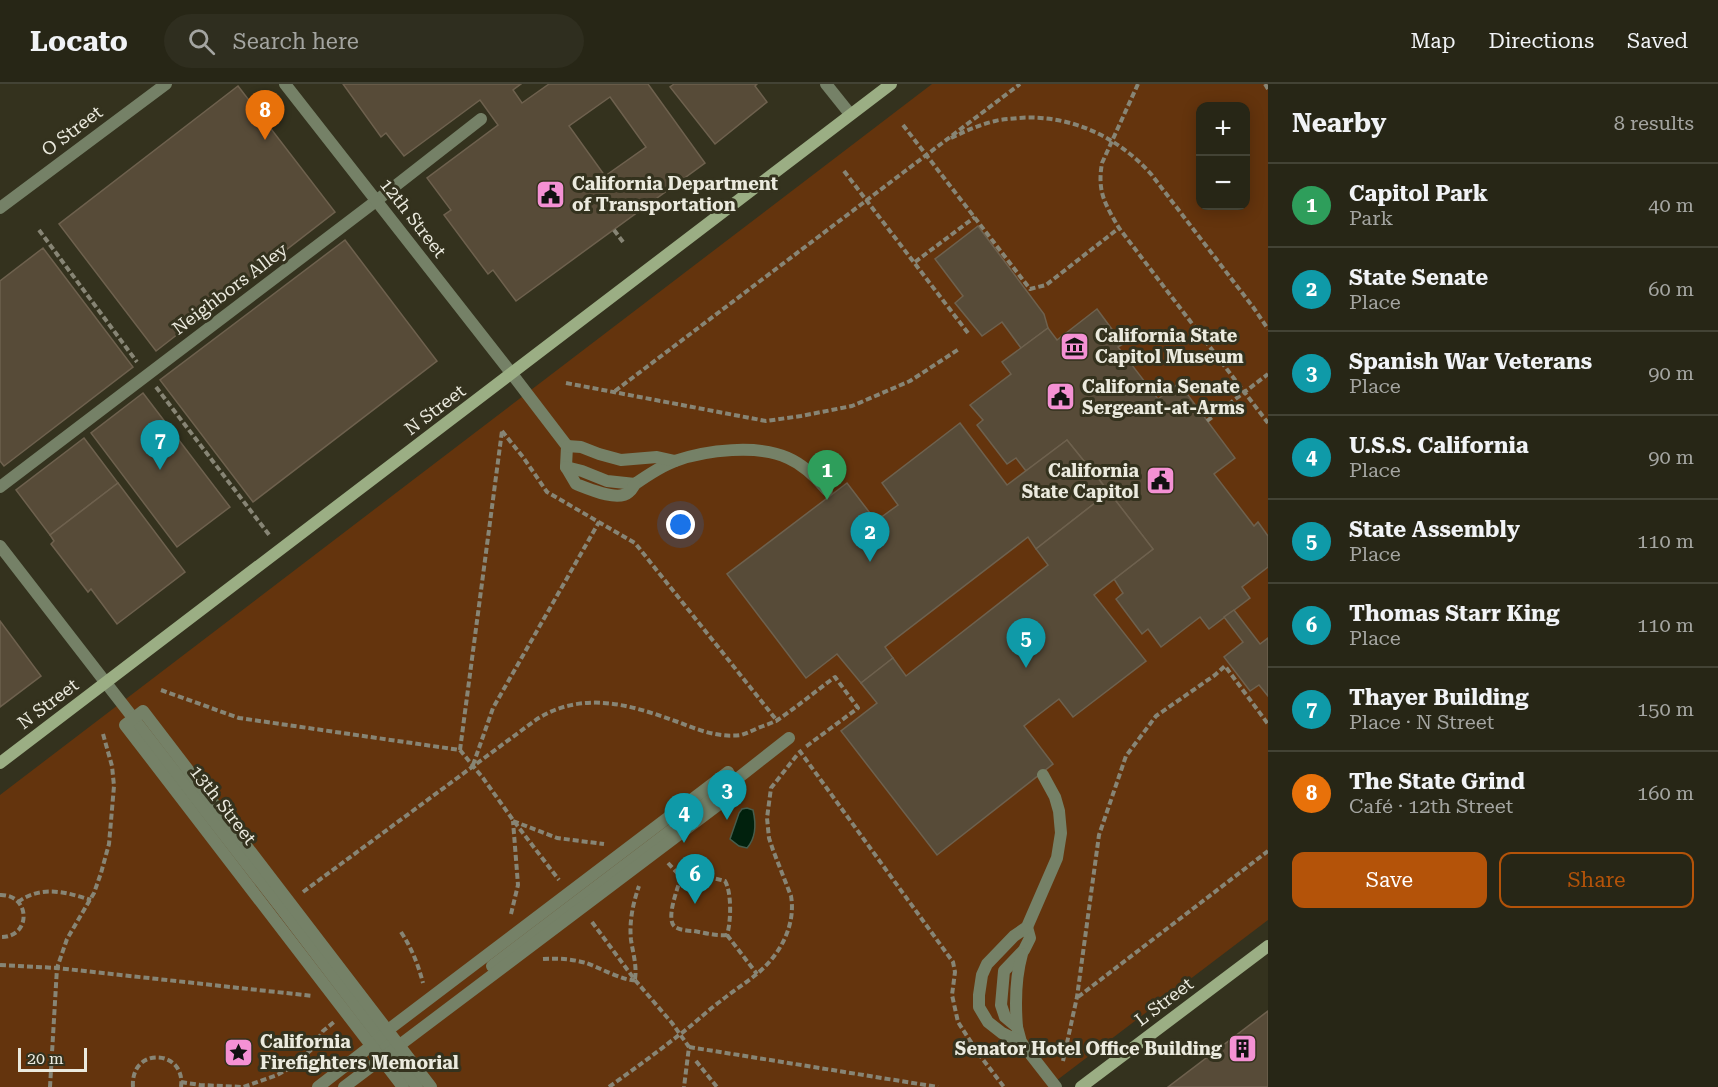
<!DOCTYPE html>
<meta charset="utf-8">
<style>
:root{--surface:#272616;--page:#2f2e1f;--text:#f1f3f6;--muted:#a4a5a1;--line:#434335;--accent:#b45309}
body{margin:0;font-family:"Roboto Serif",serif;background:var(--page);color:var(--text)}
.controls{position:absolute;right:18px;top:18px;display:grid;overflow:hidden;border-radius:12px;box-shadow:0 3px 15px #0003}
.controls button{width:54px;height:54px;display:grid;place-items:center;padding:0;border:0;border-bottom:2px solid var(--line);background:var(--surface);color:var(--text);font:30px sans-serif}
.scale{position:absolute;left:18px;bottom:15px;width:69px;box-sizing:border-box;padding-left:6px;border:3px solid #ebeade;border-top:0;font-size:16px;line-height:21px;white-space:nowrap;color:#ebeade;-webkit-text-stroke:4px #34321e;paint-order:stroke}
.you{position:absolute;left:681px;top:441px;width:21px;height:21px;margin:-15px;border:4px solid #fff;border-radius:50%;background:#1a73e8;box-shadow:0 0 0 9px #1a73e833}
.badge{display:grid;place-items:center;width:39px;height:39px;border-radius:50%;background:var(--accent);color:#fff;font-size:20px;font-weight:700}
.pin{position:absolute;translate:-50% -50px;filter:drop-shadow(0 2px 3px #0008)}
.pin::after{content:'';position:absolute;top:32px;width:21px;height:18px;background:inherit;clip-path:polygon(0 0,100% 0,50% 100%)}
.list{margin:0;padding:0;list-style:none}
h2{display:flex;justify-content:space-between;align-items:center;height:78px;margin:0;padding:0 24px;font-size:26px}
h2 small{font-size:20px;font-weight:400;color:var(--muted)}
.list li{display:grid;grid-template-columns:39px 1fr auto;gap:18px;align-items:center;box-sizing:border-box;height:84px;padding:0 24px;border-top:2px solid var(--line)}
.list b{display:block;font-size:22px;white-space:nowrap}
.list p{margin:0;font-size:20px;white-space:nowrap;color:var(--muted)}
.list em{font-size:20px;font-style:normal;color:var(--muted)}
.actions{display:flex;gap:12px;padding:18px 24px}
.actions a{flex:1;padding:14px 0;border:2px solid var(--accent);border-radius:12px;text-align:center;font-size:21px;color:var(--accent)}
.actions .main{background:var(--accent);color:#fff}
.icon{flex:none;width:33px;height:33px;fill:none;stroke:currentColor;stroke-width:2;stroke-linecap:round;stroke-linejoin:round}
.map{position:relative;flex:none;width:1268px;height:1003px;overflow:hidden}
header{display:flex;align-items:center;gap:36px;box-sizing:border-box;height:84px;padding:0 30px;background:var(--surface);border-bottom:2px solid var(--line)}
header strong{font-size:28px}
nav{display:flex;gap:33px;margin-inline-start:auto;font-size:21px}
.search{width:420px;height:54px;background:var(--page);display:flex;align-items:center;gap:15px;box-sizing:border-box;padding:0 21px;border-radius:33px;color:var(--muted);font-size:22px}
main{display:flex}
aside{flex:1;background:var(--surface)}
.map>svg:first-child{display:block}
</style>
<header>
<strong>Locato</strong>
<div class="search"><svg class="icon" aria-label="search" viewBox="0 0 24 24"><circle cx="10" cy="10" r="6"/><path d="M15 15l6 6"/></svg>Search here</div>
<nav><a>Map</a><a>Directions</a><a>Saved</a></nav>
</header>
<main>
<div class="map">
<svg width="1268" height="1003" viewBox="0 0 1268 1003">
<rect width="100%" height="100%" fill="#34321e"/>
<!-- green -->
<path fill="#64340d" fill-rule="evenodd" d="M 932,0 L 1268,0 L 1268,836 L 1048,1003 L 0,1003 L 0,711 ZM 1200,22 L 1246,22 L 1246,122 L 1200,122 Z"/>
<!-- water -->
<path fill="#01210d" stroke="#475d4c" stroke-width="1.5" d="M 747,724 L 753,726 C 756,739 756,754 747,764 L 739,762 L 730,755 L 739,729 L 742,725 Z"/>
<!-- building -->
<g fill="#574b38" stroke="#6e614e" stroke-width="1.5" fill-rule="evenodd">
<path d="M 343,0 L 521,0 L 513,6 L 522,19 L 549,0 L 648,0 L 705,79 L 516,217 L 493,186 L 488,190 L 444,131 L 451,126 L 427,94 L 498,41 L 480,16 L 404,72 L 386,49 L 381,53 ZM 610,13 L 646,63 L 605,92 L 569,42 Z"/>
<polygon points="674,0 757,0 755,2 767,18 715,60 670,3"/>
<polygon points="238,2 335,128 156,267 59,140"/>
<polygon points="978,142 1044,230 1048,244 1021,264 1002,238 982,252 955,219 963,212 935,175"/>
<polygon points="345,156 437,277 253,418 160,296"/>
<polygon points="43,164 133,283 4,382 0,377 0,197"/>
<polygon points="1097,225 1123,260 1118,263 1158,315 1179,299 1235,374 1214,390 1254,442 1258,438 1268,452 1268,483 1242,503 1250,514 1209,545 1200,533 1161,563 1148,545 1142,550 1116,515 1123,509 1114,495 1153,465 1109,408 1067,356 1026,387 1016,374 1007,380 977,341 983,336 970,321 1011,290 1002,278 1021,264 1048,244 1057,256"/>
<polygon points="143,309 230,423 177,463 91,349"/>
<polygon points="960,339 1007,401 1067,356 1109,408 1036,465 1028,453 885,563 893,574 861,599 837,570 806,594 727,490 847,399 876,437 898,421 882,399"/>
<polygon points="84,354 118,399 50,451 16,406"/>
<polygon points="118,399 185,488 117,540 91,505 88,508 51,460 54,457 50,451"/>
<polygon points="1109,408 1153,465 1094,511 1146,577 1073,633 1059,615 1024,642 1053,680 937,771 841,647 877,619 861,599 893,574 906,592 1048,481 1036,465"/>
<polygon points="1234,526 1260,560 1268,554 1268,612 1259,601 1250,607 1224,573 1243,558 1224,533"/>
<polygon points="0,537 41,592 0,623"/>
<polygon points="1268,927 1268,1003 1168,1003"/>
</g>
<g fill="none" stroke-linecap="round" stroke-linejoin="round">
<!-- path -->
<g stroke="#878575" stroke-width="4" stroke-dasharray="6 3" stroke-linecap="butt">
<path d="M 1138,0 L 1102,79 C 1097,108 1105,120 1119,144 L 1268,339"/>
<polyline points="1265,0 1268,5"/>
<polyline points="903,41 1030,205 1046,201 1119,144"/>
<path d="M 951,54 C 965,47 979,41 995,37 C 1002,35 1010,35 1018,34 C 1069,30 1117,52 1151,90 L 1253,223 L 1268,245"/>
<polyline points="844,87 968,249"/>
<polyline points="39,146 137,278"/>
<polyline points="614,146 623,158"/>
<polyline points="915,178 975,133"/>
<polyline points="566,299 766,337 801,332 852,322 910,297 959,265"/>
<polyline points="156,303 270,452"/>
<polyline points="615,307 1020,0"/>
<polyline points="1207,337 1268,290"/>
<polyline points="502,347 523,373 547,408 635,459 778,638"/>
<polyline points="161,606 239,634 460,666 483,694 513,736 559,796"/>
<polyline points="460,666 502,347"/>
<polyline points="799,666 953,878 955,888 952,911 958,938 978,969 1004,1003"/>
<polyline points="473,681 493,624 599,438"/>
<polyline points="513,737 557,754 604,760"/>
<path d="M 668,779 L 681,793 L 713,794 L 725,797 C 732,809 731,838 727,851"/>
<path d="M 681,793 C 678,804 665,835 675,843 C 680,846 688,847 694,847 C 705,849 716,852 727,851"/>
<path d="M 303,808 L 537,635 C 584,606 631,621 678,638 C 698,646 719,654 741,651 C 747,649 752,647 758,644 C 765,641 773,639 779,635 C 798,622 816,607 835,593 L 858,624 L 804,664"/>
<path d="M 0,811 C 31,810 32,854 0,853"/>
<path d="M 18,818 C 41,801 66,808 91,816"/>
<polyline points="511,830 518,801 513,737"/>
<polyline points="592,838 635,896 672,939 689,963 684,1003"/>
<path d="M 401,848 C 412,865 418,880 423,899"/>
<polyline points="727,851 757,890"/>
<path d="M 543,875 C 558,874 572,875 586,879 C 598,883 626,898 635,896"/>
<polyline points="0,881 57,884 313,912"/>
<path d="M 635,895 C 637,882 633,869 631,856 C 629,838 633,819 639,802"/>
<polyline points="1078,913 1268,767"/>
<polyline points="689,963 938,1003"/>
<polyline points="696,977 717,1003"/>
<polyline points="1063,977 1077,913 1099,751 1126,672 1156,632 1215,591 1225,582 1268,640"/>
<polyline points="181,998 200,1001 243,1003 277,991 290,984 311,966 323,947 334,938"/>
<polyline points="50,1003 57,884 67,855 94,809 101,789 109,760 114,702 112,682 103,650"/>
<path d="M 133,1003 C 130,962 186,965 181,1003"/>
<path d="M 609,1003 C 633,986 656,969 679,951 C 694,940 707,927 722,916 C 738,903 758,892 771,876 C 786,858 795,835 791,812 L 773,766 L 769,754 L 767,734 L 771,704 L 797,671"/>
</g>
<!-- lane -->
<g stroke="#758167" stroke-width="12">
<path d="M 512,290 L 567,362 L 566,383 L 582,387 L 607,397 L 635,400 C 648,391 661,382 675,377 C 706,366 758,360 788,374 C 804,381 816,393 827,406"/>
<polyline points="567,362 581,363 599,370 621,376 657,373 675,377"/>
<path d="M 566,383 L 576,400 C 589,405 618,418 629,408 C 632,406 633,403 635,400"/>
<polyline points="0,403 376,117 481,35"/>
<polyline points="106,599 281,824 417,1003"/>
<polyline points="1027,843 1030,854 1024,866 1004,887 1001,921 1005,933 1017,943 1021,958 1056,1003"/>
<path d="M 1017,943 C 1015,918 1015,895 1022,870"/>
<polyline points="1021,958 1002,949 988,938 979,923 979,911 982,891 987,880 1014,852 1027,843 1057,774 1061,749 1059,727 1055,713 1043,691"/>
</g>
<!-- street -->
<g stroke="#758167" stroke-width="12">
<polyline points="285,0 512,290"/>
<polyline points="826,0 850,30"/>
<polyline points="0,124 166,0"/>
<polyline points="0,462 106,599"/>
<polyline points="492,882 691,731 789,654"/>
<polyline points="318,1003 371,962 388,946 728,688 733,698 734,709 344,1003"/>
<polyline points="403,1003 125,641 143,627 431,1003"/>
</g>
<!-- secondary -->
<g stroke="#9bae84" stroke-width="12">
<polyline points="0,679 891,0"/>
<polyline points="1081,1003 1268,862"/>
</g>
</g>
<!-- icons -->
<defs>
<symbol id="civic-square" viewBox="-11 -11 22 22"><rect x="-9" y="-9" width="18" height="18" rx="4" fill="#f491d4" stroke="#34321e"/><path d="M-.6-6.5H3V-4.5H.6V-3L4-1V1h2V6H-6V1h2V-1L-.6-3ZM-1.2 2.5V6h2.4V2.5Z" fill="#111"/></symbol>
<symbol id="museum-square" viewBox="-11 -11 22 22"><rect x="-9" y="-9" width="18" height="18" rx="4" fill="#f491d4" stroke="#34321e"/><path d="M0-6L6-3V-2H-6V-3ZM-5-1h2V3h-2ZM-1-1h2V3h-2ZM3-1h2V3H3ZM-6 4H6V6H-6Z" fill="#111"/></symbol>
<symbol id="building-square" viewBox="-11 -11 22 22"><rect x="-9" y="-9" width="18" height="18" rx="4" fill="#f491d4" stroke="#34321e"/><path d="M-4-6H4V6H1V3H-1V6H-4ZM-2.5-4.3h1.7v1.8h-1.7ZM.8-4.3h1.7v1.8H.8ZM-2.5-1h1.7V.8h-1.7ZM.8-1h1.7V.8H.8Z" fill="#111"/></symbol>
<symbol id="sight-square" viewBox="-11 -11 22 22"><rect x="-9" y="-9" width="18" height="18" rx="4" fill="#f491d4" stroke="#34321e"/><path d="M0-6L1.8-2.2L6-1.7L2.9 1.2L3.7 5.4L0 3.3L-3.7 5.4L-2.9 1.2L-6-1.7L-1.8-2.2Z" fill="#111"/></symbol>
</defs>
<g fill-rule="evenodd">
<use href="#civic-square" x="534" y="94" width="33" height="33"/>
<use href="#museum-square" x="1058" y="246" width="33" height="33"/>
<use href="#civic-square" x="1044" y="296" width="33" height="33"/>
<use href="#civic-square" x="1144" y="380" width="33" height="33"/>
<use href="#building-square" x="1226" y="948" width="33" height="33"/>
<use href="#sight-square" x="222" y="952" width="33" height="33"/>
</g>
<g text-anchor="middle" stroke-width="6" stroke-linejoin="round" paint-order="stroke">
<!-- street labels -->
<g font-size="18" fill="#ebeade" stroke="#34321e">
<text transform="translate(72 47) rotate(-37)" y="6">O Street</text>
<text transform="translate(413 134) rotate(52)" y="6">12th Street</text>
<text transform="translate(230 205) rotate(-37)" y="6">Neighbors Alley</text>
<text transform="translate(435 326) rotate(-37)" y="6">N Street</text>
<text transform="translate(48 620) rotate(-37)" y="6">N Street</text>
<text transform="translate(223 721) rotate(52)" y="6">13th Street</text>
<text transform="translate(1164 918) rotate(-37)" y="6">L Street</text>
</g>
<!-- poi labels -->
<g font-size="18" font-weight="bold" fill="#ebeade" stroke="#34321e" text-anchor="start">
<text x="572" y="106">California Department<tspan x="572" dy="21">of Transportation</tspan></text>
<text x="1095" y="258">California State<tspan x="1095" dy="21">Capitol Museum</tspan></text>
<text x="1082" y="309">California Senate<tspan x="1082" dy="21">Sergeant-at-Arms</tspan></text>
<text x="1139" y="393" text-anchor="end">California<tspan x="1139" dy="21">State Capitol</tspan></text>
<text x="260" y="964">California<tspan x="260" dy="21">Firefighters Memorial</tspan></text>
<text x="1222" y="971" text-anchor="end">Senator Hotel Office Building</text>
</g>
</g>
</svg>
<div class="controls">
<button>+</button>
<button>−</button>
</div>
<div class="scale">20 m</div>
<div class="you"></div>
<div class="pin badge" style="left:827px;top:416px;background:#2e9e5b">1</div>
<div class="pin badge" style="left:870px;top:478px;background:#0f9aa8">2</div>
<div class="pin badge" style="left:727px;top:736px;background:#0f9aa8">3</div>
<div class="pin badge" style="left:684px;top:759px;background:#0f9aa8">4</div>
<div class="pin badge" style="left:1026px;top:584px;background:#0f9aa8">5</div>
<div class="pin badge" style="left:695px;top:820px;background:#0f9aa8">6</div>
<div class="pin badge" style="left:160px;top:386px;background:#0f9aa8">7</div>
<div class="pin badge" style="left:265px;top:56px;background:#e8710a">8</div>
</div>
<aside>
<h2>Nearby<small>8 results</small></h2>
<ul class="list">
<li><span class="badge" style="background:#2e9e5b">1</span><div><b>Capitol Park</b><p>Park</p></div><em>40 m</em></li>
<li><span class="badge" style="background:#0f9aa8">2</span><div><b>State Senate</b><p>Place</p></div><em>60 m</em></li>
<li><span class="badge" style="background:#0f9aa8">3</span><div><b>Spanish War Veterans</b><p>Place</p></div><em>90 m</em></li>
<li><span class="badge" style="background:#0f9aa8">4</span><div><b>U.S.S. California</b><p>Place</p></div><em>90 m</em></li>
<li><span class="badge" style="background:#0f9aa8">5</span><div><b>State Assembly</b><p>Place</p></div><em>110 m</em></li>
<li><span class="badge" style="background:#0f9aa8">6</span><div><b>Thomas Starr King</b><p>Place</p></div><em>110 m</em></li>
<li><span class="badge" style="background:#0f9aa8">7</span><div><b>Thayer Building</b><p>Place · N Street</p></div><em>150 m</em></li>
<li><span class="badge" style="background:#e8710a">8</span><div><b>The State Grind</b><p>Café · 12th Street</p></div><em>160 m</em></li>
</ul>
<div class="actions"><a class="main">Save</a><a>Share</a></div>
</aside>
</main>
